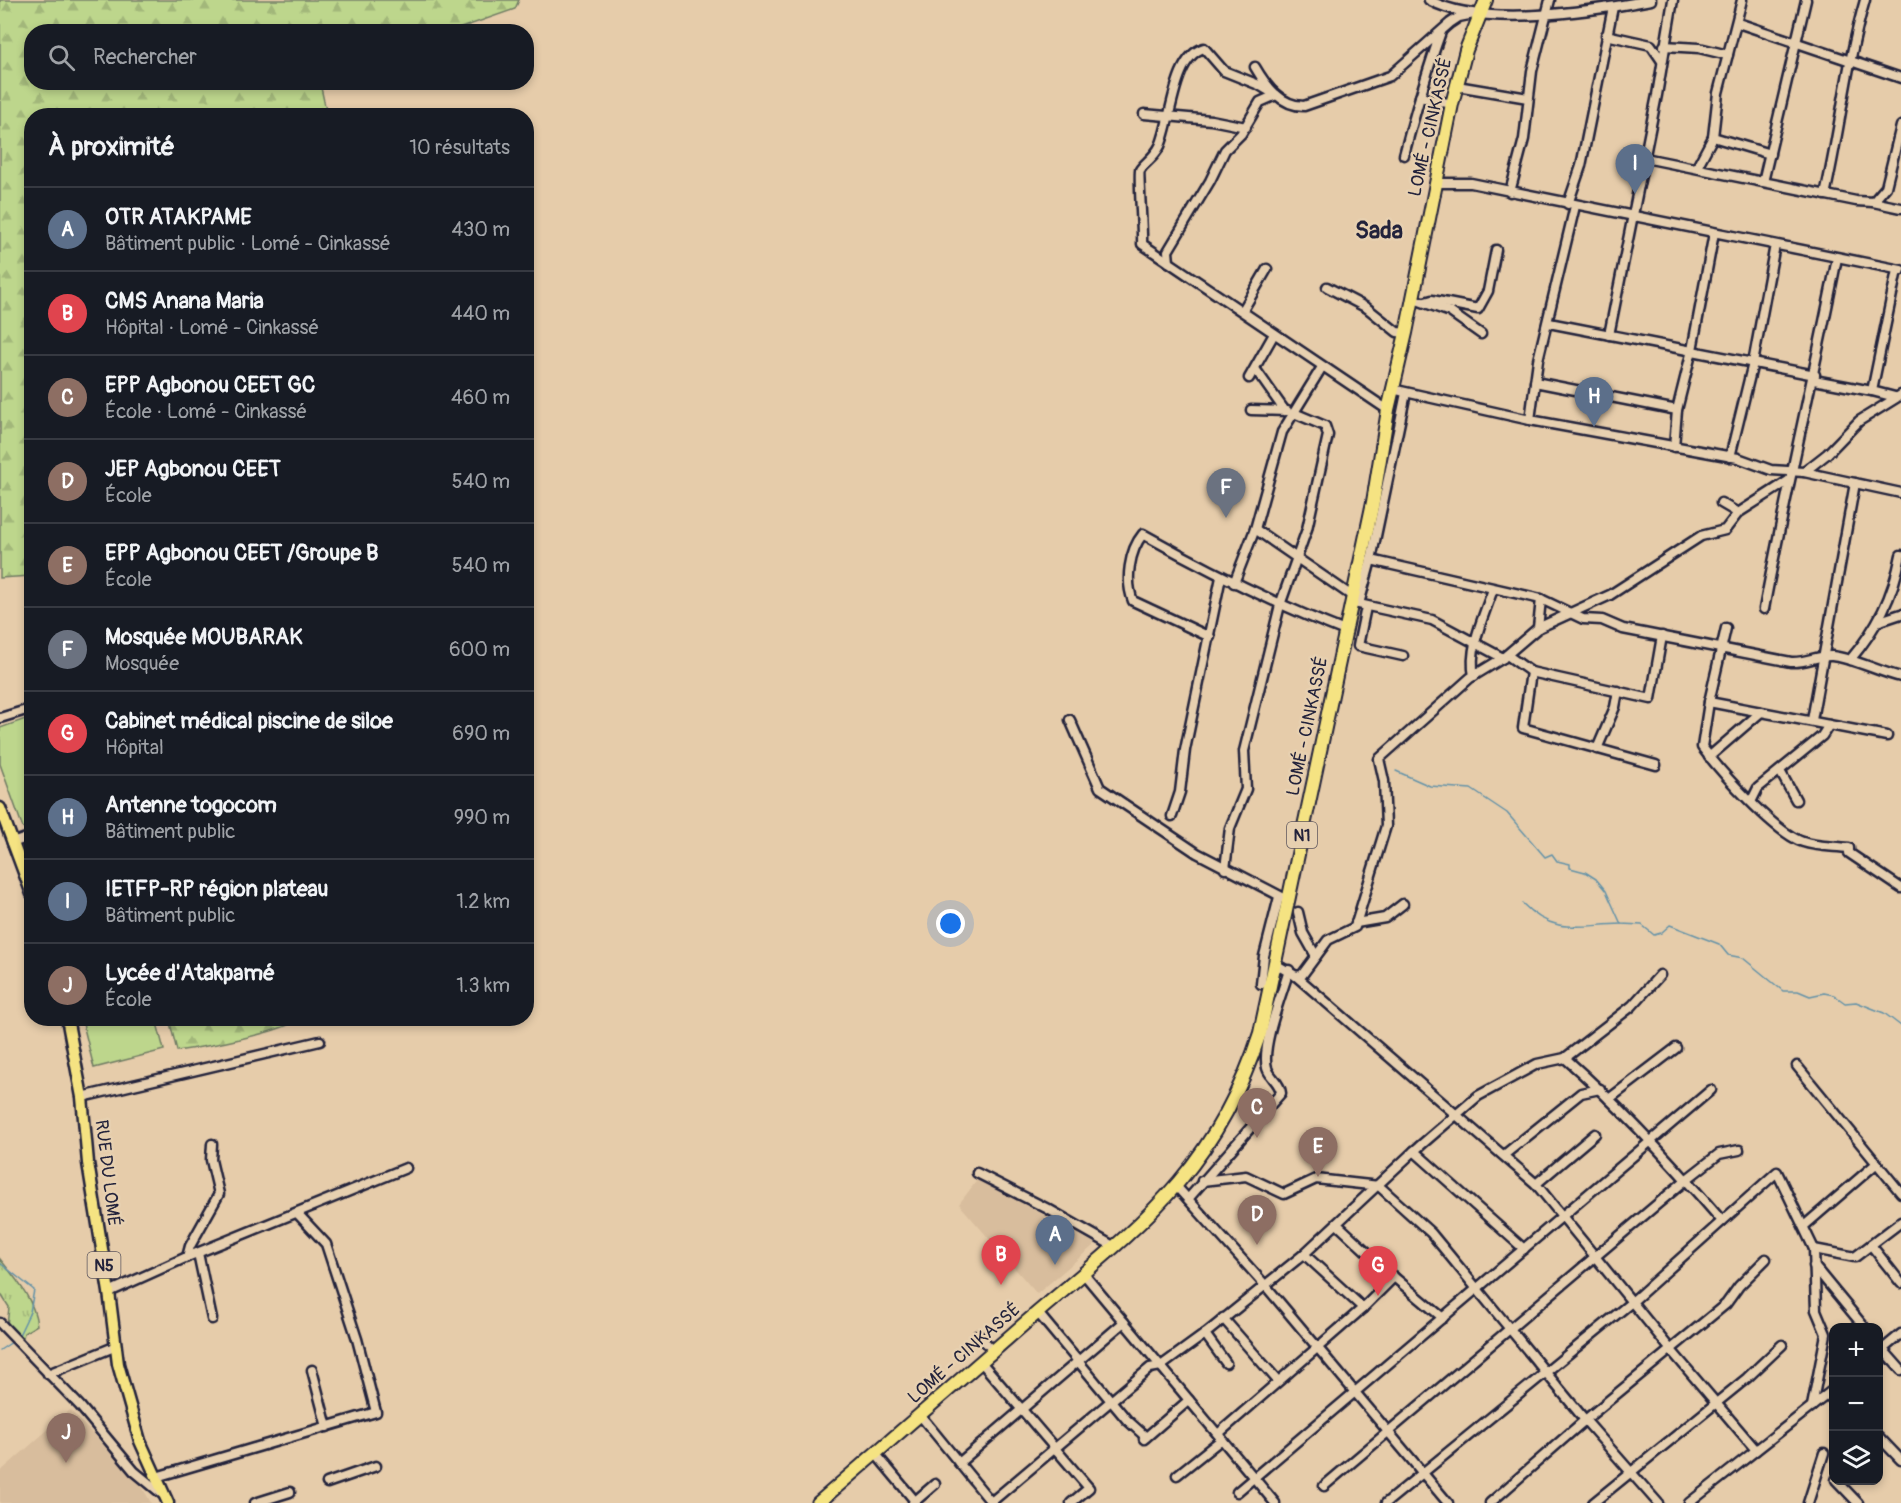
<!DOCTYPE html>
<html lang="fr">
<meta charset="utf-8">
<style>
:root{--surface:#171b24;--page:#242831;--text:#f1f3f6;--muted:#9ea1a6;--line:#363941;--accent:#1f6fb2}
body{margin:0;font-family:Pangolin,sans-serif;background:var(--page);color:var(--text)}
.controls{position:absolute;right:18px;bottom:18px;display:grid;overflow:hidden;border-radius:12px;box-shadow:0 3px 9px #0003}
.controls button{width:54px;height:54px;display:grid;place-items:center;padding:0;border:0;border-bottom:2px solid var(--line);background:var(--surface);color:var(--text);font:30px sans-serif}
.you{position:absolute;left:951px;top:924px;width:21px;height:21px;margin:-15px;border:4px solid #fff;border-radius:50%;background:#1a73e8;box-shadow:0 0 0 9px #1a73e833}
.badge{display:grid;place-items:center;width:39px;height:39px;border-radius:50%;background:var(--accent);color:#fff;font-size:20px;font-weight:700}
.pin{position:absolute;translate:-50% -50px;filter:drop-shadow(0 2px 3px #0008)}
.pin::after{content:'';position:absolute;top:32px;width:21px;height:18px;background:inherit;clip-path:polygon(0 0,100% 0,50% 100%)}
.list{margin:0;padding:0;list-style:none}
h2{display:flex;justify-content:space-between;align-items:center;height:78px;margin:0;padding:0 24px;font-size:26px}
h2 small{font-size:20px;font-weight:400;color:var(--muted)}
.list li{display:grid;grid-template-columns:39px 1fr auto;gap:18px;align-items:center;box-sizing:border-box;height:84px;padding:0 24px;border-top:2px solid var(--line)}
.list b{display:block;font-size:22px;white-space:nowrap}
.list p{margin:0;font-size:20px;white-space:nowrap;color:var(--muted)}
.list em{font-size:20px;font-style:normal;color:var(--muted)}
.icon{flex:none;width:33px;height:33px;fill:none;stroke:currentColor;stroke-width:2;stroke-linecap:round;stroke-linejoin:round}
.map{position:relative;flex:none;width:1901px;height:1503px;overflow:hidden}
.search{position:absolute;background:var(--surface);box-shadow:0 3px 9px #0003;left:24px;top:24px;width:510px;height:66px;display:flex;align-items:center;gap:15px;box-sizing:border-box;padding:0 21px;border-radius:24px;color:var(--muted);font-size:22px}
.panel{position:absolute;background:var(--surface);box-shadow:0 3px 9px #0003;left:24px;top:108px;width:510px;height:918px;border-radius:24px}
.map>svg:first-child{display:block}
</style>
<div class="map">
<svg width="1901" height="1503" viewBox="0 0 1901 1503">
<defs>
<pattern id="grass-tufts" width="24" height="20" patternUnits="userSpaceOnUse" patternTransform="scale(1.5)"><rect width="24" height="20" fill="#bdd68c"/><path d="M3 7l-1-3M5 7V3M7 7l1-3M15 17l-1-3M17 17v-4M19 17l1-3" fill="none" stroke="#a2b77a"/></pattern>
<pattern id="forest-firs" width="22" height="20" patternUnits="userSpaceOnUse" patternTransform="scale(1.5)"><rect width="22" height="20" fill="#bdd68c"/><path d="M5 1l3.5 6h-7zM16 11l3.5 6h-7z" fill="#a2b77a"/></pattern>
</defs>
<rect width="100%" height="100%" fill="#e6ccaa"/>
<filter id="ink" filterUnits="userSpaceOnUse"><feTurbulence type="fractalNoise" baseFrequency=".0167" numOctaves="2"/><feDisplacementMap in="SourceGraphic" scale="12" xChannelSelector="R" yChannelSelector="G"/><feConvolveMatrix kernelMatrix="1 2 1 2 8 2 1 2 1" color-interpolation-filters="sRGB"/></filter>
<g filter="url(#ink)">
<!-- built -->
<g fill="#d8bd9d">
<polygon points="978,1179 1094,1243 1093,1246 1037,1294 959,1204"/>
<polygon points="70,1410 140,1483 151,1503 0,1503 0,1472"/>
</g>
<!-- grass -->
<path fill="url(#grass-tufts)" stroke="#707c64" stroke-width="1.5" d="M 0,1259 C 16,1279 34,1299 37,1325 L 24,1333 L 22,1342 L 7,1326 L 9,1307 L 0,1293 Z"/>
<!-- forest -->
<g fill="url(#forest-firs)" stroke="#707c64" stroke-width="1.5">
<polygon points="0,0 519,0 515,9 452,31 32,32 32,82 320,83 327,115 32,116 31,576 0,578"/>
<path d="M 169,1019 L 169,1018 L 297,1019 C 287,1032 198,1048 177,1051 Z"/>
</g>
<!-- garden -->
<g fill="#bdd68c" stroke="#707c64" stroke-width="1.5">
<polygon points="31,717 31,825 23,828 0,764 0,728"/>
<polygon points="104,1018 156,1019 164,1050 94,1068 83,1024"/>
</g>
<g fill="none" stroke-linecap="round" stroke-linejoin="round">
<!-- stream -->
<g stroke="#6492a8" stroke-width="1.5">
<polyline points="1396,771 1430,786 1471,789 1507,813 1545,857 1552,854 1557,861 1570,864 1570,868 1585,872 1596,879 1606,891 1621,924 1642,925 1654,935 1661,933 1670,925 1719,944 1728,955 1743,958 1783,991 1798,991 1810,996 1824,993 1834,995 1845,1003 1856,1002 1884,1013 1901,1026"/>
<path d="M 1522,903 C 1554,936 1580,925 1621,924"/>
<polyline points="0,1263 34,1290 30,1312 18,1337"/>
<polyline points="0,1350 12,1342"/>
</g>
<defs>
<g id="minor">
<path d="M 1429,0 C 1482,29 1592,11 1651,0"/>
<polyline points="1738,23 1901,78"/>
<polyline points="1606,35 1651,45 1662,61"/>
<polyline points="1664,46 1699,48 1728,55"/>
<path d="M 1255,67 C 1266,86 1281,106 1304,106 L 1390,76 L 1450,23 L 1459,17 L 1474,14"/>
<polyline points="1457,86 1528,98"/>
<path d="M 1276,95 L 1259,85 L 1224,71 L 1204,48 C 1173,57 1172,119 1160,146 C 1154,158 1143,164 1140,170 C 1138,174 1143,232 1142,244 L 1388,410"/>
<polyline points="1420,97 1452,104"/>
<polyline points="1144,114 1211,120 1246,127"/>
<polyline points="1713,137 1770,154"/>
<path d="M 1404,155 C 1415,113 1426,73 1441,32"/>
<polyline points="1645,158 1856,201 1873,202 1886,187 1901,126"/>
<polyline points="1697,167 1713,137 1718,93 1742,0"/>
<polyline points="1763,182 1806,0"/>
<polyline points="1436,183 1471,183 1901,270"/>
<polyline points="1510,192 1524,139 1532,71 1550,0"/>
<path d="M 1825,195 C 1840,130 1846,65 1865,0"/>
<polyline points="1873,202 1901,208"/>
<polyline points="1568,204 1581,166 1613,7"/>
<polyline points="1169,262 1168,251 1210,181 1225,150 1241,134 1260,102 1276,95"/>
<polyline points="1327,287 1367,308 1397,332 1406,333"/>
<polyline points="1414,299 1450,312 1481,334"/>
<polyline points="1425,302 1432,300 1478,309 1488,291 1496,250"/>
<polyline points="1243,310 1267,269"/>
<polyline points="1549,323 1815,375"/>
<polyline points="1609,335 1657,95 1673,0"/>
<polyline points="1256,370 1285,411"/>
<polyline points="1249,378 1274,334"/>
<polyline points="1814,380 1872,391"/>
<polyline points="1535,382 1677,410"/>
<polyline points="1392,389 1530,420 1738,458 1771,470 1804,472 1827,454 1859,421 1901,395"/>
<polyline points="1895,397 1872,391 1897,270"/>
<polyline points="1251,410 1287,411"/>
<polyline points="1530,420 1538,360 1575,206"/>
<polyline points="1674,447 1677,410 1692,350 1714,233"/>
<polyline points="1730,457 1753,363 1775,245"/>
<polyline points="1804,472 1901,493"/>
<polyline points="1721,503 1738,513"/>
<polyline points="1255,529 1352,596"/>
<path d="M 1371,560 L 1541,599 L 1583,619 L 1602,620 L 1623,629 L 1791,662 C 1806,663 1818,655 1832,656 C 1853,658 1879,672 1901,677"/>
<polyline points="1234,583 1255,529 1282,432 1322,367"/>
<polyline points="1354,603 1432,620 1503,658"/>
<polyline points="1359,604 1371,560 1406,393"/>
<polyline points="1366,607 1358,646 1403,656"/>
<path d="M 1764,609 C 1786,491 1814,375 1837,258"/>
<polyline points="1880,621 1901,614"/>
<polyline points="1538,628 1541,599"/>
<path d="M 1726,628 L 1709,702 L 1702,747 C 1720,771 1776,834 1803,842 C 1817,847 1834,846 1849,848 L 1849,853 L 1901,888"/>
<path d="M 1210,637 L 1133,601 C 1125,581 1129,551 1143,534 C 1209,571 1275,604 1345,631"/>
<polyline points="1507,655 1531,672 1651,699 1662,636"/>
<path d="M 1850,660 C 1877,628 1893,597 1901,555"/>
<polyline points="1531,672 1523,728 1656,765"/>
<path d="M 1474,676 C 1468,648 1484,616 1493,589"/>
<polyline points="1709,702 1887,736"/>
<polyline points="0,718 23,711"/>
<polyline points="1070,720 1100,788 1197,853 1288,900"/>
<polyline points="1812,720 1855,483"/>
<polyline points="1597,749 1615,707 1618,691"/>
<polyline points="1709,757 1761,712"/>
<polyline points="1781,773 1796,800"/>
<polyline points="1752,800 1758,788 1822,736 1829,725"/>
<polyline points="1172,816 1180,792 1185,750 1221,577"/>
<polyline points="12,843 32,836"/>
<polyline points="1225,869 1230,828 1246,789 1244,751 1280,605 1307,529 1328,435 1325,426 1294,413"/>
<polyline points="1298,912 1303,933 1316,956"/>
<polyline points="1356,923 1385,918 1403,904"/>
<polyline points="1275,964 1296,976 1536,1184 1671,1350 1756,1450"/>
<polyline points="1296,976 1302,975 1328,940 1355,927 1386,826 1384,781 1379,759 1470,678 1503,658 1538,628 1610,595 1701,536 1725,530 1738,513 1788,481"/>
<polyline points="1261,984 1264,956 1279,897"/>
<path d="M 1565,1058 C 1622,1108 1673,1164 1722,1221"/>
<polyline points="1797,1066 1901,1193"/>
<polyline points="82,1097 320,1041"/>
<polyline points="1609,1099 1676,1048"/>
<polyline points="1414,1151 1524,1249"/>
<polyline points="1504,1155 1581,1093 1600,1089"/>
<polyline points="977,1173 1048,1209 1115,1247"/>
<polyline points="1202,1181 1246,1176 1284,1194 1316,1179 1379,1186 1431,1233 1585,1420 1658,1503"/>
<polyline points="1536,1184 1595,1134"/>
<polyline points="1177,1187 1265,1285 1448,1503"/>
<path d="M 1188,1199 L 1281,1093 C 1280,1082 1270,1078 1267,1068 C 1261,1046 1282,994 1289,970"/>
<polyline points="1337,1224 1394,1277 1443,1318"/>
<polyline points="1804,1226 1877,1163"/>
<polyline points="1871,1245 1901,1283"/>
<polyline points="1814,1249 1855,1257 1901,1222"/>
<polyline points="198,1253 212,1319"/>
<polyline points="1304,1254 1363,1308"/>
<polyline points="187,1257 190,1246 219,1194 211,1160 212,1144"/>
<polyline points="1814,1266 1865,1328"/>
<polyline points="1083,1273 1275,1503"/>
<polyline points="109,1292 187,1257 406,1168"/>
<polyline points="1038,1313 1127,1420 1146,1437"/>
<polyline points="1223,1318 1278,1381"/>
<polyline points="0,1323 80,1406 134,1471 162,1494"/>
<polyline points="1205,1334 1226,1363"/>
<polyline points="978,1335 994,1351"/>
<polyline points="1878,1344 1901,1370"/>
<polyline points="1878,1353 1901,1334"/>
<polyline points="981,1362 1089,1488 1071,1503"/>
<polyline points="312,1370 327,1427"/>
<polyline points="48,1374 114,1347"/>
<polyline points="920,1415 991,1502"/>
<polyline points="1218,1434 1363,1308 1394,1277"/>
<polyline points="1878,1436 1901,1460"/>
<polyline points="1144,1439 1189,1400"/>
<polyline points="875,1453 915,1501"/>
<polyline points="959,1463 1124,1322"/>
<polyline points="1177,1475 1222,1439"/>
<polyline points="156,1477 376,1412 357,1339 326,1244 297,1213"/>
<polyline points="1836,1480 1858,1503"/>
<polyline points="327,1483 376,1466"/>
<polyline points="1324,1486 1687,1179 1719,1154 1739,1150"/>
<polyline points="1237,1492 1711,1090"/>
<polyline points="255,1503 290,1492"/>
<polyline points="913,1503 935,1484"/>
<polyline points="990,1503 1150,1368 1161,1366 1205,1334 1304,1254 1414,1151 1478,1096 1537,1064 1565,1058 1632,1006 1660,975"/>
<polyline points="1386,1503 1633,1301 1777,1172 1814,1249 1816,1310 1826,1334 1812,1406"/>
<polyline points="1490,1503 1585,1420 1726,1304 1739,1286 1766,1259"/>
<polyline points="1593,1503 1747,1378 1782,1345"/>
<polyline points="1689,1503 1834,1389"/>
<polyline points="1808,1503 1824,1453"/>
</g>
<g id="major">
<polyline points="0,808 32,894"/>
<polyline points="67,1018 82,1097 88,1163 109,1292 118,1364 140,1441 168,1503"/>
</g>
<path id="highway" d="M 818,1503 C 887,1443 956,1384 1024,1324 C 1132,1231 1214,1176 1260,1033 L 1373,502 L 1388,410 L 1406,333 L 1452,104 L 1466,50 L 1486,0"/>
</defs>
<!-- minor casing -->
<use href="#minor" stroke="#22223b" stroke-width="13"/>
<!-- major casing -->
<use href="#major" stroke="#22223b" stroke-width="15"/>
<!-- highway casing -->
<use href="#highway" stroke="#22223b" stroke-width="16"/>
<!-- minor -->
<use href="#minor" stroke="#e7d0b0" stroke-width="8"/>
<!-- major -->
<use href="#major" stroke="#f5e382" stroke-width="10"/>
<!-- highway -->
<use href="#highway" stroke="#f5e382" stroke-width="12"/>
</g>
</g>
<g text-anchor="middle" stroke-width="5" stroke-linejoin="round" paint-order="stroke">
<!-- shield labels -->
<g fill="#e7d0b0" stroke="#5d565e" stroke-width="1.5">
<rect x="1287" y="822" width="30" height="26" rx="4.5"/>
<rect x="87.5" y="1252" width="33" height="26" rx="4.5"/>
</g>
<g font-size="16" font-weight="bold" fill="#22223b">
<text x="1302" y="841">N1</text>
<text x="104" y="1271">N5</text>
</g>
<!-- street labels -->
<g font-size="18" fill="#22223b" stroke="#e7d0b0">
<text transform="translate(1430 127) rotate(-77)" y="6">LOMÉ - CINKASSÉ</text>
<text transform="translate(1307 726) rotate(-78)" y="6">LOMÉ - CINKASSÉ</text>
<text transform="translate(108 1173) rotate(83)" y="6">RUE DU LOMÉ</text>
<text transform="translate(964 1353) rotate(-41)" y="6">LOMÉ - CINKASSÉ</text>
</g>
<!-- district labels -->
<g font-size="24" font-weight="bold" fill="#22223b" stroke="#e7d0b0">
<text x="1379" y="238">Sada</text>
</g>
</g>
</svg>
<div class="controls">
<button>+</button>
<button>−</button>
<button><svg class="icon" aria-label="layers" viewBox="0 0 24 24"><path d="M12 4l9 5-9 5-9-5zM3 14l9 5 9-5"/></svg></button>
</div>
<div class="you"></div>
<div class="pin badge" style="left:1055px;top:1265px;background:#5c6f8a">A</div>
<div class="pin badge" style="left:1001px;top:1285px;background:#e0444e">B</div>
<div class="pin badge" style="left:1257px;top:1138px;background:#8d6e63">C</div>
<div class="pin badge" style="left:1257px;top:1245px;background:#8d6e63">D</div>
<div class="pin badge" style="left:1318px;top:1177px;background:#8d6e63">E</div>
<div class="pin badge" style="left:1226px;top:518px;background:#6b7280">F</div>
<div class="pin badge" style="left:1378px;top:1296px;background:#e0444e">G</div>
<div class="pin badge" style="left:1594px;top:427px;background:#5c6f8a">H</div>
<div class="pin badge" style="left:1635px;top:194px;background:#5c6f8a">I</div>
<div class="pin badge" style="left:66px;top:1463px;background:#8d6e63">J</div>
<div class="search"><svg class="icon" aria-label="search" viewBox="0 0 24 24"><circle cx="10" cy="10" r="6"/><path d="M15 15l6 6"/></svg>Rechercher</div>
<section class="panel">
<h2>À proximité<small>10 résultats</small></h2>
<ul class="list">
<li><span class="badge" style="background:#5c6f8a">A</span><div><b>OTR ATAKPAME</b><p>Bâtiment public · Lomé - Cinkassé</p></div><em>430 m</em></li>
<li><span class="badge" style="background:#e0444e">B</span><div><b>CMS Anana Maria</b><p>Hôpital · Lomé - Cinkassé</p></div><em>440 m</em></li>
<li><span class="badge" style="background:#8d6e63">C</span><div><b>EPP Agbonou CEET GC</b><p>École · Lomé - Cinkassé</p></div><em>460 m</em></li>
<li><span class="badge" style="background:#8d6e63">D</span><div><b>JEP Agbonou CEET</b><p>École</p></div><em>540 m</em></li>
<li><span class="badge" style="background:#8d6e63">E</span><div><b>EPP Agbonou CEET /Groupe B</b><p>École</p></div><em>540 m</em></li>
<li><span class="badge" style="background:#6b7280">F</span><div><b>Mosquée MOUBARAK</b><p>Mosquée</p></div><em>600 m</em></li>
<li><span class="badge" style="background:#e0444e">G</span><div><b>Cabinet médical piscine de siloe</b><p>Hôpital</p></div><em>690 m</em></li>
<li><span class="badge" style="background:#5c6f8a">H</span><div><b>Antenne togocom</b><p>Bâtiment public</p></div><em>990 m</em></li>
<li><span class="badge" style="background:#5c6f8a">I</span><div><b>IETFP-RP région plateau</b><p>Bâtiment public</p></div><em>1.2 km</em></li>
<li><span class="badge" style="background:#8d6e63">J</span><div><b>Lycée d'Atakpamé</b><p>École</p></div><em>1.3 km</em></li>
</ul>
</section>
</div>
